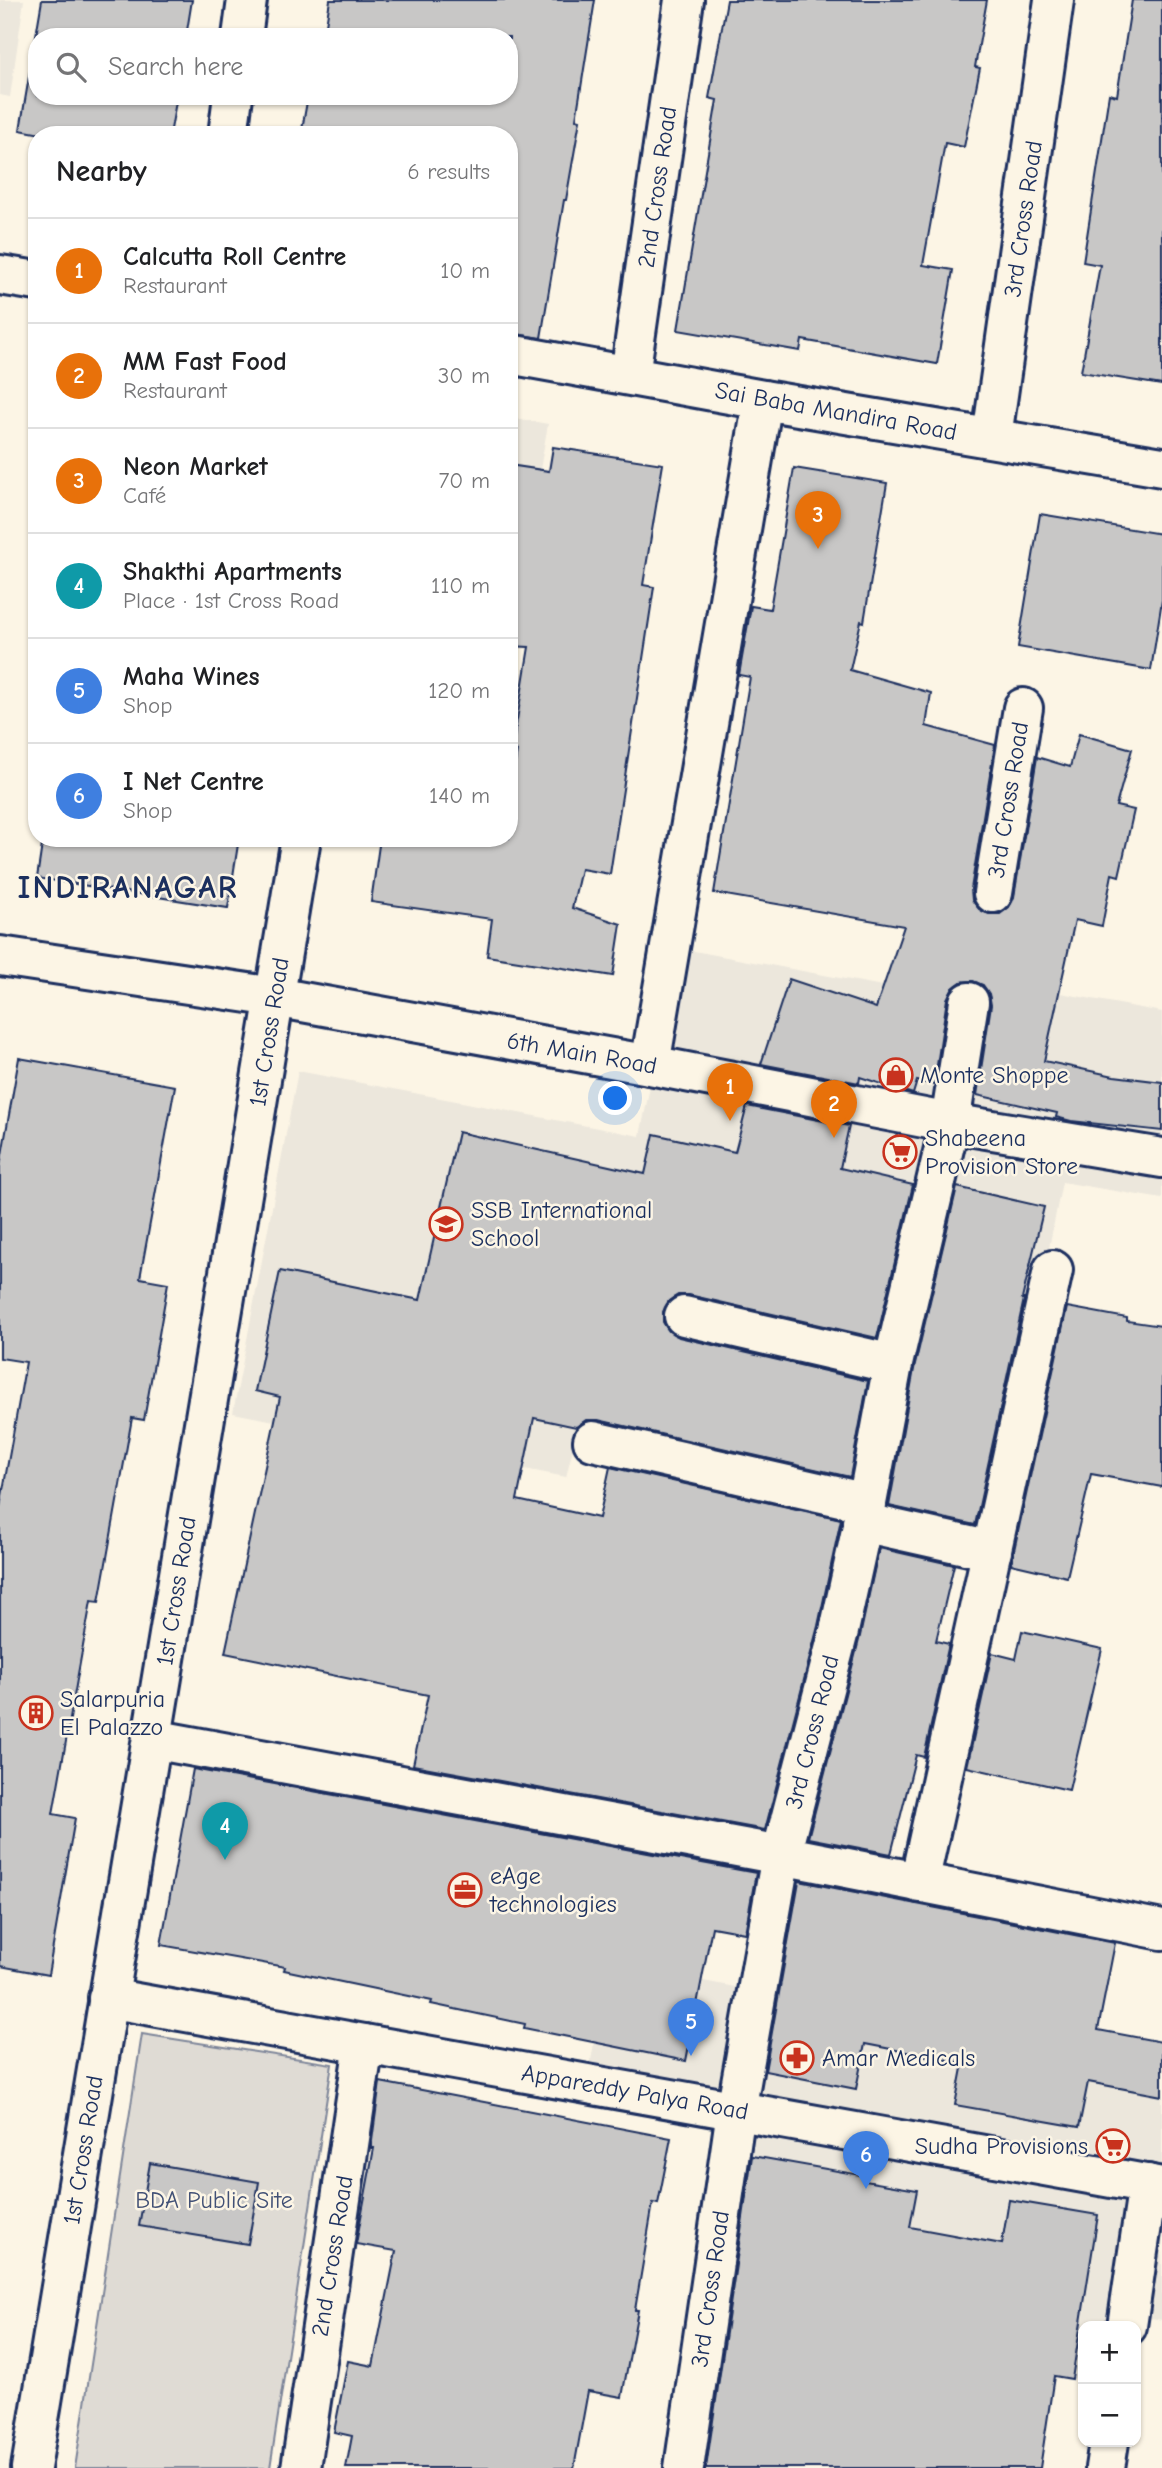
<!DOCTYPE html>
<meta charset="utf-8">
<style>
:root{--surface:#fff;--page:#f6f6f6;--text:#202124;--muted:#757577;--line:#e0e0e0;--accent:#1a73e8}
body{margin:0;font-family:"Comic Neue",sans-serif;background:var(--page);color:var(--text)}
.controls{position:absolute;right:21px;bottom:21px;display:grid;overflow:hidden;border-radius:14px;box-shadow:0 2px 5px #0004}
.controls button{width:63px;height:63px;display:grid;place-items:center;padding:0;border:0;border-bottom:2px solid var(--line);background:var(--surface);color:var(--text);font:35px sans-serif}
.you{position:absolute;left:616px;top:1099px;width:24px;height:24px;margin:-18px;border:5px solid #fff;border-radius:50%;background:#1a73e8;box-shadow:0 0 0 10px #1a73e833}
.badge{display:grid;place-items:center;width:46px;height:46px;border-radius:50%;background:var(--accent);color:#fff;font-size:23px;font-weight:700}
.pin{position:absolute;translate:-50% -58px;filter:drop-shadow(0 2px 4px #0008)}
.pin::after{content:'';position:absolute;top:37px;width:24px;height:21px;background:inherit;clip-path:polygon(0 0,100% 0,50% 100%)}
.list{margin:0;padding:0;list-style:none}
h2{display:flex;justify-content:space-between;align-items:center;height:91px;margin:0;padding:0 28px;font-size:30px}
h2 small{font-size:23px;font-weight:400;color:var(--muted)}
.list li{display:grid;grid-template-columns:46px 1fr auto;gap:21px;align-items:center;box-sizing:border-box;height:105px;padding:0 28px;border-top:2px solid var(--line)}
.list b{display:block;font-size:26px;white-space:nowrap}
.list p{margin:0;font-size:23px;white-space:nowrap;color:var(--muted)}
.list em{font-size:23px;font-style:normal;color:var(--muted)}
.icon{flex:none;width:38px;height:38px;fill:none;stroke:currentColor;stroke-width:2;stroke-linecap:round;stroke-linejoin:round}
.map{position:relative;flex:none;width:1162px;height:2468px;overflow:hidden}
.search{position:absolute;background:var(--surface);box-shadow:0 2px 5px #0004;left:28px;top:28px;width:490px;height:77px;display:flex;align-items:center;gap:18px;box-sizing:border-box;padding:0 24px;border-radius:28px;color:var(--muted);font-size:26px}
.panel{position:absolute;background:var(--surface);box-shadow:0 2px 5px #0004;left:28px;top:126px;width:490px;height:721px;border-radius:28px}
.map>svg:first-child{display:block}
</style>
<div class="map">
<svg width="1162" height="2468" viewBox="0 0 1162 2468">
<rect width="100%" height="100%" fill="#fcf5e5"/>
<filter id="ink" filterUnits="userSpaceOnUse"><feTurbulence type="fractalNoise" baseFrequency=".0143" numOctaves="2"/><feDisplacementMap in="SourceGraphic" scale="14" xChannelSelector="R" yChannelSelector="G"/><feConvolveMatrix kernelMatrix="1 2 1 2 8 2 1 2 1" color-interpolation-filters="sRGB"/></filter>
<g filter="url(#ink)">
<!-- built -->
<g fill="#ece7dc">
<polygon points="0,0 24,0 10,97 0,95"/>
<polygon points="509,417 548,424 526,550 509,547"/>
<polygon points="678,948 888,987 982,1010 986,979 1162,1012 1162,1199 1062,1182 1042,1284 933,1263 909,1377 606,1312 566,1477 233,1413 298,1071 640,1136"/>
<polygon points="608,1963 1162,2068 1162,2320 1113,2311 1110,2326 1083,2326 1083,2379 717,2318 753,2099 589,2072"/>
</g>
<!-- green -->
<polygon fill="#dfdbd4" stroke="#7d8599" stroke-width="2" points="142,2034 332,2064 270,2468 75,2468"/>
<!-- building -->
<g fill="#c8c7c6" stroke="#1b2f5e" stroke-width="2">
<polygon points="42,0 192,0 186,37 37,37 37,96 177,96 170,135 46,135 20,130"/>
<polygon points="330,0 595,0 576,119 580,120 566,200 564,200 541,338 509,333 509,135 301,135 308,96 509,96 509,37 324,37"/>
<polygon points="727,0 987,0 975,67 980,68 964,147 945,143 923,265 953,270 937,364 802,340 800,351 678,330 717,100 709,98"/>
<polygon points="1132,0 1162,0 1162,385 1081,372 1100,265 1083,262 1109,94 1117,96"/>
<polygon points="553,447 663,464 643,585 654,587 610,874 581,869 572,908 621,924 613,976 487,956 492,919 371,902 380,838 509,838 509,800 517,751 512,750 529,647 509,646 509,465 549,471"/>
<polygon points="794,468 887,483 864,622 861,621 850,670 931,693 926,726 995,745 971,889 972,900 979,909 989,914 1000,914 1009,907 1014,897 1037,757 1070,767 1079,734 1132,749 1116,806 1134,810 1119,876 1112,874 1102,926 1075,920 1044,1061 1114,1076 1162,1082 1162,1131 1071,1121 1056,1117 1057,1113 977,1095 991,1005 989,994 983,985 973,981 961,982 952,989 947,999 934,1085 917,1081 913,1094 860,1077 859,1083 761,1064 789,979 876,1008 904,926 714,893 750,677 739,675 751,606 770,609"/>
<polygon points="1040,514 1162,534 1162,600 1151,670 1018,647"/>
<polygon points="43,838 239,838 228,908 37,878"/>
<polygon points="19,1058 175,1086 140,1278 168,1283 144,1420 132,1418 99,1602 91,1601 53,1814 75,1818 48,1975 0,1966 0,1507 26,1362 0,1358 0,1166"/>
<polygon points="747,1106 849,1126 840,1168 913,1185 877,1338 689,1295 678,1295 669,1301 663,1312 663,1322 669,1331 679,1337 868,1381 850,1477 598,1420 586,1420 576,1427 534,1418 517,1500 599,1518 610,1467 841,1519 818,1626 765,1830 413,1765 428,1695 225,1653 280,1397 255,1391 280,1271 420,1300 458,1132 645,1174 654,1134 735,1152"/>
<polygon points="957,1187 1044,1207 1022,1299 1024,1299 975,1525 889,1506 914,1369"/>
<polygon points="1067,1307 1127,1318 1127,1321 1162,1326 1162,1487 1091,1474 1067,1577 1011,1564"/>
<polygon points="879,1548 954,1565 936,1641 949,1644 924,1757 916,1755 891,1854 808,1838 860,1636"/>
<polygon points="1022,1631 1102,1649 1069,1790 967,1767 992,1653 1016,1659"/>
<polygon points="193,1769 756,1873 745,1933 712,1927 686,2061 524,2028 525,2024 431,2004 432,2001 284,1970 285,1967 161,1945"/>
<polygon points="799,1881 1115,1943 1098,2030 1162,2042 1162,2096 1088,2082 1079,2127 955,2105 963,2063 865,2044 856,2089 765,2071"/>
<polygon points="380,2082 671,2138 658,2204 653,2203 635,2310 638,2310 622,2397 588,2391 574,2468 346,2468 352,2436 334,2432 348,2361 373,2366 396,2251 356,2244 374,2148 371,2148"/>
<polygon points="752,2156 866,2176 865,2181 917,2190 910,2227 1002,2244 1009,2200 1098,2215 1072,2379 1054,2376 1040,2468 706,2468"/>
<polygon points="150,2163 259,2182 248,2244 139,2226"/>
</g>
<g fill="none" stroke-linecap="round" stroke-linejoin="round">
<defs>
<g id="minor">
<polyline points="242,37 247,0"/>
<polyline points="228,135 233,96"/>
<polyline points="0,275 37,281"/>
<polyline points="509,354 763,400 1162,467"/>
<polyline points="630,375 684,0"/>
<polyline points="992,437 1054,0"/>
<polyline points="993,893 1023,708"/>
<polyline points="0,956 275,997 650,1065 950,1123 1162,1158"/>
<polyline points="650,1065 763,400"/>
<polyline points="684,1316 893,1364"/>
<polyline points="593,1441 867,1503"/>
<polyline points="862,1522 992,1551"/>
<polyline points="152,1739 781,1855 1162,1930"/>
<polyline points="919,1883 1053,1270"/>
<polyline points="108,1998 1162,2187"/>
<polyline points="1127,2326 1148,2184"/>
<polyline points="31,2468 301,838"/>
<polyline points="301,2468 364,2044"/>
<polyline points="684,2468 736,2111 781,1855 839,1631 867,1503 893,1364 950,1123 969,1002"/>
<polyline points="1105,2468 1109,2442"/>
</g>
</defs>
<!-- minor casing -->
<use href="#minor" stroke="#1b2f5e" stroke-width="44"/>
<!-- minor -->
<use href="#minor" stroke="#fcf5e5" stroke-width="38"/>
</g>
</g>
<!-- icons -->
<defs>
<symbol id="shop-ring" viewBox="-11 -11 22 22"><circle r="9.5" fill="#fcf5e5" stroke="#c8321e" stroke-width="1.5"/><path d="M-5-2.5h2.3a2.7 3.5 0 0 1 5.4 0H5L5.5 6h-11ZM-1.5-2.5h3a1.5 2.3 0 0 0-3 0Z" fill="#c8321e"/></symbol>
<symbol id="supermarket-ring" viewBox="-11 -11 22 22"><circle r="9.5" fill="#fcf5e5" stroke="#c8321e" stroke-width="1.5"/><path d="M-6-5.5h2.5l.6 2H6L4.5 2H-2.5L-4.4-4H-6ZM-1.5 3.2a1.3 1.3 0 1 0 .1 0ZM3 3.2a1.3 1.3 0 1 0 .1 0Z" fill="#c8321e"/></symbol>
<symbol id="school-ring" viewBox="-11 -11 22 22"><circle r="9.5" fill="#fcf5e5" stroke="#c8321e" stroke-width="1.5"/><path d="M0-5L7-2L0 1L-7-2ZM-4 1L0 2.5L4 1V4Q0 6-4 4Z" fill="#c8321e"/></symbol>
<symbol id="building-ring" viewBox="-11 -11 22 22"><circle r="9.5" fill="#fcf5e5" stroke="#c8321e" stroke-width="1.5"/><path d="M-4-6H4V6H1V3H-1V6H-4ZM-2.5-4.3h1.7v1.8h-1.7ZM.8-4.3h1.7v1.8H.8ZM-2.5-1h1.7V.8h-1.7ZM.8-1h1.7V.8H.8Z" fill="#c8321e"/></symbol>
<symbol id="office-ring" viewBox="-11 -11 22 22"><circle r="9.5" fill="#fcf5e5" stroke="#c8321e" stroke-width="1.5"/><path d="M-6-3h4V-5.5h4V-3h4V5H-6ZM-1-4.5V-3h2v-1.5ZM-6 0V1H6V0Z" fill="#c8321e"/></symbol>
<symbol id="pharmacy-ring" viewBox="-11 -11 22 22"><circle r="9.5" fill="#fcf5e5" stroke="#c8321e" stroke-width="1.5"/><path d="M-2-6h4v4h4v4h-4v4h-4v-4h-4v-4h4Z" fill="#c8321e"/></symbol>
</defs>
<g fill-rule="evenodd">
<use href="#shop-ring" x="877" y="1056" width="38" height="38"/>
<use href="#supermarket-ring" x="881" y="1133" width="38" height="38"/>
<use href="#school-ring" x="427" y="1205" width="38" height="38"/>
<use href="#building-ring" x="17" y="1694" width="38" height="38"/>
<use href="#office-ring" x="446" y="1871" width="38" height="38"/>
<use href="#pharmacy-ring" x="778" y="2039" width="38" height="38"/>
<use href="#supermarket-ring" x="1094" y="2127" width="38" height="38"/>
</g>
<g text-anchor="middle" stroke-width="5" stroke-linejoin="round" paint-order="stroke">
<!-- street labels -->
<g font-size="24" fill="#1b2f5e" stroke="#fcf5e5">
<text transform="translate(657 187) rotate(-82)" y="8">2nd Cross Road</text>
<text transform="translate(1023 219) rotate(-82)" y="8">3rd Cross Road</text>
<text transform="translate(836 411) rotate(10)" y="8">Sai Baba Mandira Road</text>
<text transform="translate(1008 800) rotate(-81)" y="8">3rd Cross Road</text>
<text transform="translate(269 1032) rotate(-81)" y="8">1st Cross Road</text>
<text transform="translate(582 1053) rotate(10)" y="8">6th Main Road</text>
<text transform="translate(176 1591) rotate(-81)" y="8">1st Cross Road</text>
<text transform="translate(812 1732) rotate(-76)" y="8">3rd Cross Road</text>
<text transform="translate(635 2092) rotate(10)" y="8">Appareddy Palya Road</text>
<text transform="translate(83 2150) rotate(-81)" y="8">1st Cross Road</text>
<text transform="translate(332 2256) rotate(-81)" y="8">2nd Cross Road</text>
<text transform="translate(710 2289) rotate(-82)" y="8">3rd Cross Road</text>
</g>
<!-- poi labels -->
<g font-size="24" fill="#1b2f5e" stroke="#fcf5e5" text-anchor="start">
<text x="920" y="1083">Monte Shoppe</text>
<text x="925" y="1146">Shabeena<tspan x="925" dy="28">Provision Store</tspan></text>
<text x="471" y="1218">SSB International<tspan x="471" dy="28">School</tspan></text>
<text x="60" y="1707">Salarpuria<tspan x="60" dy="28">El Palazzo</tspan></text>
<text x="490" y="1884">eAge<tspan x="490" dy="28">technologies</tspan></text>
<text x="822" y="2066">Amar Medicals</text>
<text x="1088" y="2154" text-anchor="end">Sudha Provisions</text>
</g>
<!-- park labels -->
<g font-size="24" fill="#425176" stroke="#fcf5e5">
<text x="214" y="2208">BDA Public Site</text>
</g>
<!-- district labels -->
<g font-size="32" font-weight="bold" letter-spacing="2" fill="#1b2f5e" stroke="#fcf5e5">
<text x="128" y="898">INDIRANAGAR</text>
</g>
</g>
</svg>
<div class="controls">
<button>+</button>
<button>−</button>
</div>
<div class="you"></div>
<div class="pin badge" style="left:730px;top:1121px;background:#e8710a">1</div>
<div class="pin badge" style="left:834px;top:1138px;background:#e8710a">2</div>
<div class="pin badge" style="left:818px;top:549px;background:#e8710a">3</div>
<div class="pin badge" style="left:225px;top:1860px;background:#0f9aa8">4</div>
<div class="pin badge" style="left:691px;top:2056px;background:#3f7fe0">5</div>
<div class="pin badge" style="left:866px;top:2189px;background:#3f7fe0">6</div>
<div class="search"><svg class="icon" aria-label="search" viewBox="0 0 24 24"><circle cx="10" cy="10" r="6"/><path d="M15 15l6 6"/></svg>Search here</div>
<section class="panel">
<h2>Nearby<small>6 results</small></h2>
<ul class="list">
<li><span class="badge" style="background:#e8710a">1</span><div><b>Calcutta Roll Centre</b><p>Restaurant</p></div><em>10 m</em></li>
<li><span class="badge" style="background:#e8710a">2</span><div><b>MM Fast Food</b><p>Restaurant</p></div><em>30 m</em></li>
<li><span class="badge" style="background:#e8710a">3</span><div><b>Neon Market</b><p>Café</p></div><em>70 m</em></li>
<li><span class="badge" style="background:#0f9aa8">4</span><div><b>Shakthi Apartments</b><p>Place · 1st Cross Road</p></div><em>110 m</em></li>
<li><span class="badge" style="background:#3f7fe0">5</span><div><b>Maha Wines</b><p>Shop</p></div><em>120 m</em></li>
<li><span class="badge" style="background:#3f7fe0">6</span><div><b>I Net Centre</b><p>Shop</p></div><em>140 m</em></li>
</ul>
</section>
</div>
